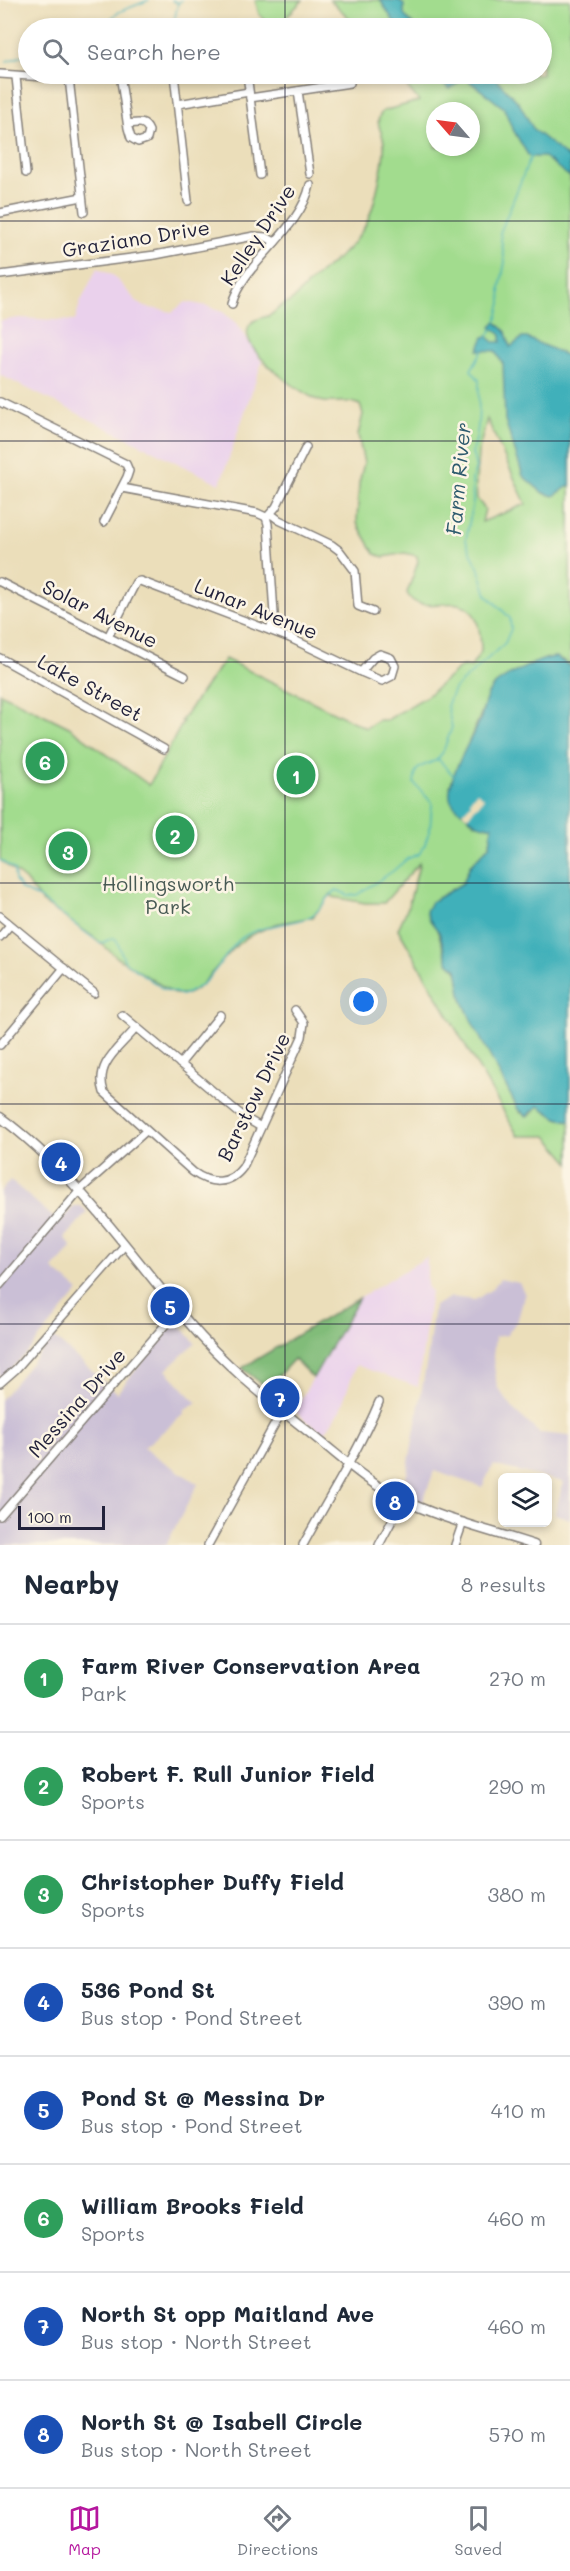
<!DOCTYPE html>
<meta charset="utf-8">
<style>
:root{--surface:#fff;--page:#f2f2f3;--text:#1f2937;--muted:#747a83;--line:#e0e1e3;--accent:#b5179e}
body{margin:0;font-family:Mali,sans-serif;background:var(--page);color:var(--text)}
.controls{position:absolute;right:18px;bottom:18px;display:grid;overflow:hidden;border-radius:9px;box-shadow:0 3px 9px #0003}
.controls button{width:54px;height:54px;display:grid;place-items:center;padding:0;border:0;border-bottom:2px solid var(--line);background:var(--surface);color:var(--text);font:30px sans-serif}
.compass{position:absolute;left:426px;top:102px;width:54px;height:54px;border-radius:50%;background:var(--surface);box-shadow:0 3px 9px #0003;rotate:298deg}
.scale{position:absolute;left:18px;bottom:15px;width:87px;box-sizing:border-box;padding-left:6px;border:3px solid #22223b;border-top:0;font-size:16px;line-height:21px;white-space:nowrap;color:#22223b;-webkit-text-stroke:4px #fcf5e5;paint-order:stroke}
.you{position:absolute;left:364px;top:1002px;width:21px;height:21px;margin:-15px;border:4px solid #fff;border-radius:50%;background:#1a73e8;box-shadow:0 0 0 9px #1a73e833}
.badge{display:grid;place-items:center;width:39px;height:39px;border-radius:50%;background:var(--accent);color:#fff;font-size:20px;font-weight:700}
.pin{position:absolute;translate:-50% -50%;border:3px solid #fff;box-shadow:0 2px 6px #0006}
.list{margin:0;padding:0;list-style:none}
h2{display:flex;justify-content:space-between;align-items:center;height:78px;margin:0;padding:0 24px;font-size:26px}
h2 small{font-size:20px;font-weight:400;color:var(--muted)}
.list li{display:grid;grid-template-columns:39px 1fr auto;gap:18px;align-items:center;box-sizing:border-box;height:108px;padding:0 24px;border-top:2px solid var(--line)}
.list b{display:block;font-size:22px;white-space:nowrap}
.list p{margin:0;font-size:20px;white-space:nowrap;color:var(--muted)}
.list em{font-size:20px;font-style:normal;color:var(--muted)}
.icon{flex:none;width:33px;height:33px;fill:none;stroke:currentColor;stroke-width:2;stroke-linecap:round;stroke-linejoin:round}
.map{position:relative;flex:none;width:570px;height:1545px;overflow:hidden}
.search{position:absolute;background:var(--surface);box-shadow:0 3px 9px #0003;left:18px;right:18px;top:18px;height:66px;display:flex;align-items:center;gap:15px;box-sizing:border-box;padding:0 21px;border-radius:33px;color:var(--muted);font-size:22px}
.sheet{height:942px;background:var(--surface)}
nav{display:flex;justify-content:space-around;align-items:center;box-sizing:border-box;height:84px;border-top:2px solid var(--line);background:var(--surface);font-size:16px;color:var(--muted)}
nav a{display:grid;justify-items:center;gap:3px}
nav .on{color:var(--accent)}
.map>svg:first-child{display:block}
</style>
<div class="map">
<svg width="570" height="1545" viewBox="0 0 570 1545">
<rect width="100%" height="100%" fill="#fcf5e5"/>
<filter id="ink" filterUnits="userSpaceOnUse"><feTurbulence type="fractalNoise" baseFrequency=".0167" numOctaves="2"/><feDisplacementMap in="SourceGraphic" scale="12" xChannelSelector="R" yChannelSelector="G"/><feConvolveMatrix kernelMatrix="1 2 1 2 8 2 1 2 1" color-interpolation-filters="sRGB"/></filter>
<filter id="wash" filterUnits="userSpaceOnUse"><feTurbulence type="fractalNoise" baseFrequency=".008" numOctaves="4" result="noise"/><feDisplacementMap in="SourceGraphic" scale="24" xChannelSelector="R" yChannelSelector="G"/><feGaussianBlur stdDeviation="1.35" result="paint"/><feColorMatrix in="noise" values="0 0 0 0 0 0 0 0 0 0 0 0 0 0 0 0 0 1.4 0 .05"/><feComposite in="paint" operator="in"/></filter>
<g filter="url(#wash)">
<rect width="100%" height="100%" fill="#ebdeba"/>
<!-- built -->
<g fill="#ead1ec">
<polygon points="97,268 114,276 138,303 145,307 172,312 186,302 207,306 223,312 236,323 262,362 220,484 0,375 0,321 19,318 75,321 80,303"/>
<polygon points="427,1257 427,1288 431,1291 418,1387 356,1365 340,1410 324,1434 294,1411 359,1298"/>
</g>
<!-- industrial -->
<g fill="#cabfd6">
<polygon points="10,1180 59,1222 74,1206 81,1206 87,1212 65,1238 72,1247 53,1269 79,1291 25,1355 0,1379 0,1192"/>
<polygon points="500,1279 519,1283 525,1294 518,1319 507,1335 495,1337 493,1357 497,1387 514,1410 539,1433 570,1436 570,1519 555,1514 563,1482 493,1465 482,1487 434,1471 422,1504 403,1496 427,1360 434,1306 451,1297 475,1300 492,1289"/>
<polygon points="176,1324 181,1326 195,1343 166,1370 197,1403 185,1409 184,1414 143,1448 198,1484 166,1545 0,1545 0,1400 53,1337 117,1393 171,1327"/>
</g>
<!-- green -->
<g fill="#a2dc8e" stroke="#627f64" stroke-width="1.5" fill-rule="evenodd">
<polygon points="255,0 303,0 287,16 285,28 269,27 259,14"/>
<path d="M 330,0 L 570,0 L 570,666 L 563,660 L 548,658 L 516,672 L 492,688 L 450,786 C 458,805 468,828 492,826 L 490,845 L 470,866 L 463,883 L 431,902 L 436,927 L 448,961 L 458,972 L 462,999 L 518,1109 L 521,1113 L 530,1115 L 539,1106 L 557,1118 L 570,1121 L 570,1163 L 547,1136 L 518,1136 L 398,929 L 408,907 L 420,862 L 384,903 L 365,903 L 333,897 L 331,894 L 313,917 L 275,924 L 249,936 L 237,945 L 196,990 L 187,994 L 175,994 L 119,959 L 95,938 L 42,902 L 25,880 L 0,860 L 0,693 L 69,727 L 149,785 L 183,722 L 181,721 L 225,659 L 366,728 L 378,720 L 387,720 L 427,696 L 462,666 L 471,667 L 481,652 C 481,567 423,627 407,593 L 418,562 L 417,556 L 405,553 L 384,557 L 375,554 L 357,523 L 359,483 L 364,463 L 358,435 L 363,414 L 360,405 C 346,398 334,405 320,401 C 302,395 237,349 249,326 C 254,317 264,319 272,314 C 276,311 279,307 283,305 C 290,301 285,306 291,301 C 298,296 303,288 310,282 C 331,263 353,249 366,224 C 374,209 385,160 384,144 C 384,132 372,123 383,111 L 419,101 L 397,74 L 542,74 L 542,28 L 360,28 ZM 435,111 L 471,111 L 471,147 L 435,147 ZM 487,419 L 526,504 L 482,522 L 485,509 L 477,499 L 476,481 L 478,453 Z"/>
</g>
<!-- forest -->
<polygon fill="#81bc79" stroke="#526f5a" stroke-width="1.5" points="359,1298 313,1378 294,1359 267,1388 242,1368"/>
<!-- water -->
<g fill="#40b0ba" stroke="#31697a" stroke-width="1.5">
<polygon points="380,0 399,0 404,5 404,15 416,28 398,28"/>
<polygon points="431,74 486,74 494,77 519,103 534,130 570,159 570,177 544,157 531,157 528,155 512,128 504,108 465,78 450,89"/>
<polygon points="496,322 506,332 510,347 522,338 527,338 570,357 570,485 554,496 543,493 523,476 505,420 503,364 495,351 478,350 484,337 487,336 494,342 501,342 501,335 491,327"/>
<path d="M 556,657 L 570,666 L 570,1121 L 557,1118 L 539,1106 L 527,1116 L 518,1109 L 473,1024 L 462,999 L 457,969 L 448,962 L 439,932 L 429,919 L 426,911 L 431,902 L 463,883 L 470,866 L 490,845 L 492,826 C 479,827 474,822 464,814 C 460,810 453,806 451,801 C 443,784 473,736 480,720 C 484,710 484,698 491,689 C 499,678 543,657 556,657 Z"/>
</g>
<!-- pier -->
<polygon fill="#ebdeba" points="477,792 484,798 478,806 475,807 468,817 462,813 471,804 470,800"/>
<g fill="none" stroke-linecap="round" stroke-linejoin="round">
<!-- stream -->
<g stroke="#40b0ba" stroke-width="1.5">
<polyline points="172,0 178,3 182,0"/>
<polyline points="170,27 174,22 178,3"/>
<polyline points="84,28 107,22 119,12 149,0"/>
<polyline points="7,61 28,54"/>
<polyline points="496,322 501,303 500,288 505,262 500,233 531,156"/>
<polyline points="487,338 492,329"/>
<polyline points="438,759 454,776"/>
<path d="M 0,860 L 14,870 L 15,881 L 22,890 L 39,898 L 97,941 L 102,943 L 112,938 L 116,939 L 125,962 L 163,989 L 182,995 C 209,988 221,959 238,941 C 255,925 285,926 307,918 C 321,913 325,897 337,890 L 348,895 L 357,895 L 393,871 L 407,859 L 419,854 L 424,847 L 430,829 L 432,803 L 414,783 L 416,771 L 420,767 L 437,760 L 443,752 L 452,727 L 447,706 L 454,689 L 505,643 L 511,629 L 510,618 L 487,595 L 479,569 L 467,544 L 466,539 L 473,503 L 472,479 L 476,468 L 472,453 C 481,430 478,405 479,380 L 471,370 L 482,351"/>
</g>
</g>
</g>
<g filter="url(#ink)">
<g fill="none" stroke-linecap="round" stroke-linejoin="round">
<defs>
<g id="minor">
<polyline points="0,74 59,78 94,74"/>
<path d="M 120,74 L 128,128 L 131,138 L 138,142 L 147,139 L 149,131 C 145,120 137,123 128,124"/>
<polyline points="174,74 188,201"/>
<polyline points="247,74 260,175"/>
<polyline points="16,77 26,173"/>
<polyline points="69,78 84,212"/>
<polyline points="298,91 310,174"/>
<polyline points="250,98 350,83"/>
<polyline points="178,104 249,92"/>
<polyline points="0,213 82,197"/>
<polyline points="0,275 155,255 254,236 266,237 275,242"/>
<path d="M 232,304 C 242,264 301,230 310,185"/>
<polyline points="0,402 126,464 129,471 127,477 104,522"/>
<polyline points="122,488 257,513 266,517"/>
<polyline points="271,514 279,520 332,545 340,551 355,571 358,606 373,612"/>
<polyline points="268,516 276,507 306,447"/>
<polyline points="266,517 268,524 274,614 270,630"/>
<polyline points="0,582 185,676"/>
<polyline points="108,637 136,582 140,581 290,638 361,672"/>
<polygon points="380,654 391,658 395,666 392,676 382,681 361,672 373,658"/>
<polyline points="0,658 164,749"/>
<polyline points="0,916 94,993"/>
<polyline points="0,937 10,925"/>
<polyline points="122,1015 245,1118 261,1127"/>
<path d="M 136,1028 C 121,1047 94,1063 104,1092 L 193,1172 C 211,1185 230,1185 243,1167 L 302,1037 L 304,1023 L 295,1010"/>
<polyline points="0,1045 64,968"/>
<polyline points="180,1064 220,1015"/>
<polyline points="0,1285 82,1188 146,1131"/>
<polyline points="0,1383 16,1369 124,1246"/>
<polyline points="0,1516 178,1310"/>
<polyline points="208,1545 282,1411"/>
<path d="M 303,1545 C 329,1497 358,1452 379,1402"/>
<polyline points="379,1545 403,1500"/>
<polyline points="455,1545 463,1522"/>
</g>
<path id="major" d="M 0,1117 C 75,1172 129,1253 189,1323 C 228,1369 274,1404 320,1441 C 345,1461 369,1483 397,1497 C 440,1519 489,1530 534,1545"/>
</defs>
<!-- minor casing -->
<use href="#minor" stroke="#86807a" stroke-width="10"/>
<!-- major casing -->
<use href="#major" stroke="#86807a" stroke-width="11"/>
<!-- minor -->
<use href="#minor" stroke="#fff" stroke-width="7"/>
<!-- major -->
<use href="#major" stroke="#fff" stroke-width="8"/>
</g>
</g>
<!-- grid -->
<path fill="none" stroke="#22223b" stroke-width="1.5" stroke-opacity="0.55" d="M 285,0 L 285,28M 285,74 L 285,1545M 0,221 L 570,221M 0,441 L 570,441M 0,662 L 570,662M 0,883 L 570,883M 0,1104 L 570,1104M 0,1324 L 570,1324"/>
<g text-anchor="middle" stroke-width="5" stroke-linejoin="round" paint-order="stroke">
<!-- street labels -->
<g font-size="20" fill="#22223b" stroke="#fcf5e5">
<text transform="translate(258 235) rotate(-56)" y="7">Kelley Drive</text>
<text transform="translate(136 239) rotate(-9)" y="7">Graziano Drive</text>
<text transform="translate(256 609) rotate(22)" y="7">Lunar Avenue</text>
<text transform="translate(100 614) rotate(27)" y="7">Solar Avenue</text>
<text transform="translate(90 688) rotate(29)" y="7">Lake Street</text>
<text transform="translate(254 1097) rotate(-64)" y="7">Barstow Drive</text>
<text transform="translate(77 1403) rotate(-49)" y="7">Messina Drive</text>
</g>
<!-- park labels -->
<g font-size="20" fill="#485a54" stroke="#fcf5e5">
<text x="168" y="891">Hollingsworth<tspan x="168" dy="23">Park</tspan></text>
</g>
<!-- water labels -->
<g font-size="21" font-style="italic" fill="#2e5b6e" stroke="#fcf5e5">
<text transform="translate(459 479) rotate(-85)" y="7">Farm River</text>
</g>
</g>
</svg>
<div class="controls">
<button><svg class="icon" aria-label="layers" viewBox="0 0 24 24"><path d="M12 4l9 5-9 5-9-5zM3 14l9 5 9-5"/></svg></button>
</div>
<svg class="compass" viewBox="-18 -18 36 36"><path d="M0-13l5 13h-10z" fill="#e53935"/><path d="M0 13l5-13h-10z" fill="#747a83"/></svg>
<div class="scale">100 m</div>
<div class="you"></div>
<div class="pin badge" style="left:296px;top:775px;background:#2e9e5b">1</div>
<div class="pin badge" style="left:175px;top:835px;background:#2e9e5b">2</div>
<div class="pin badge" style="left:68px;top:851px;background:#2e9e5b">3</div>
<div class="pin badge" style="left:61px;top:1162px;background:#1a4fb4">4</div>
<div class="pin badge" style="left:170px;top:1306px;background:#1a4fb4">5</div>
<div class="pin badge" style="left:45px;top:761px;background:#2e9e5b">6</div>
<div class="pin badge" style="left:280px;top:1398px;background:#1a4fb4">7</div>
<div class="pin badge" style="left:395px;top:1501px;background:#1a4fb4">8</div>
<div class="search"><svg class="icon" aria-label="search" viewBox="0 0 24 24"><circle cx="10" cy="10" r="6"/><path d="M15 15l6 6"/></svg>Search here</div>
</div>
<section class="sheet">
<h2>Nearby<small>8 results</small></h2>
<ul class="list">
<li><span class="badge" style="background:#2e9e5b">1</span><div><b>Farm River Conservation Area</b><p>Park</p></div><em>270 m</em></li>
<li><span class="badge" style="background:#2e9e5b">2</span><div><b>Robert F. Rull Junior Field</b><p>Sports</p></div><em>290 m</em></li>
<li><span class="badge" style="background:#2e9e5b">3</span><div><b>Christopher Duffy Field</b><p>Sports</p></div><em>380 m</em></li>
<li><span class="badge" style="background:#1a4fb4">4</span><div><b>536 Pond St</b><p>Bus stop · Pond Street</p></div><em>390 m</em></li>
<li><span class="badge" style="background:#1a4fb4">5</span><div><b>Pond St @ Messina Dr</b><p>Bus stop · Pond Street</p></div><em>410 m</em></li>
<li><span class="badge" style="background:#2e9e5b">6</span><div><b>William Brooks Field</b><p>Sports</p></div><em>460 m</em></li>
<li><span class="badge" style="background:#1a4fb4">7</span><div><b>North St opp Maitland Ave</b><p>Bus stop · North Street</p></div><em>460 m</em></li>
<li><span class="badge" style="background:#1a4fb4">8</span><div><b>North St @ Isabell Circle</b><p>Bus stop · North Street</p></div><em>570 m</em></li>
</ul>
</section>
<nav>
<a class="on"><svg class="icon" aria-label="map" viewBox="0 0 24 24"><path d="M3 6l6-2 6 2 6-2v14l-6 2-6-2-6 2zM9 4v14M15 6v14"/></svg>Map</a>
<a><svg class="icon" aria-label="directions" viewBox="0 0 24 24"><path d="M12 3l9 9-9 9-9-9zM9 14v-3h6M13 9l2 2-2 2"/></svg>Directions</a>
<a><svg class="icon" aria-label="saved" viewBox="0 0 24 24"><path d="M7 4h10v16l-5-4-5 4z"/></svg>Saved</a>
</nav>
